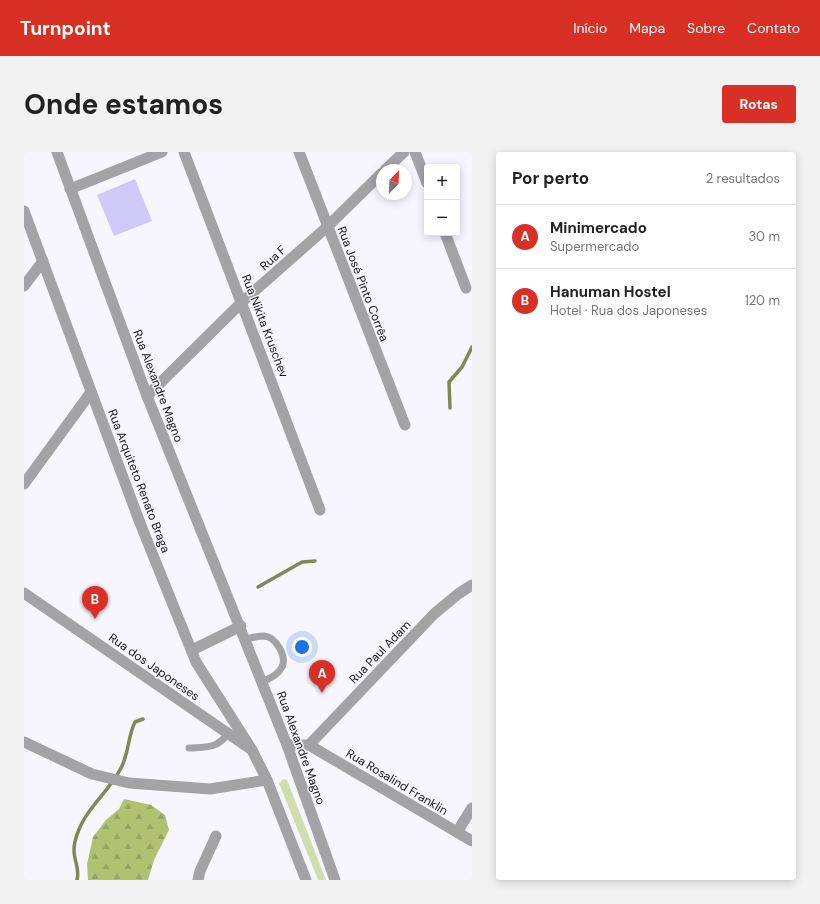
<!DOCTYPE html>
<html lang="pt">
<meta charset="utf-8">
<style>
:root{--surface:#fff;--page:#f2f2f2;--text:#222;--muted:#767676;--line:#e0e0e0;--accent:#d93025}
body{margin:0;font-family:"DM Sans",sans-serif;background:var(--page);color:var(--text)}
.controls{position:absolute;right:12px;top:12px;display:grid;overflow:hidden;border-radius:4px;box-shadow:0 2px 10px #0003}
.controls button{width:36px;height:36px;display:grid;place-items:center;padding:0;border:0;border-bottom:1px solid var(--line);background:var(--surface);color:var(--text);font:20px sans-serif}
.compass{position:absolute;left:352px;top:12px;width:36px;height:36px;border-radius:50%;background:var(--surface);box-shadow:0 2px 10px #0003;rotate:24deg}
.you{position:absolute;left:278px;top:495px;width:14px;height:14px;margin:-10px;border:3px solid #fff;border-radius:50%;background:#1a73e8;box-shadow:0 0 0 6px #1a73e833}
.badge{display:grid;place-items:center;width:26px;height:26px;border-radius:50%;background:var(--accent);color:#fff;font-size:13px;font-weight:700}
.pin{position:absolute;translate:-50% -33px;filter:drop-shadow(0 1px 2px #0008)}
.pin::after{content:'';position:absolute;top:21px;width:14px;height:12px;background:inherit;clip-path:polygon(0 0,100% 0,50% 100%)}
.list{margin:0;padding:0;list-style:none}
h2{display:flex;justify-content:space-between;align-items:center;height:52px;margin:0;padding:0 16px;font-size:17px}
h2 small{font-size:13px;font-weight:400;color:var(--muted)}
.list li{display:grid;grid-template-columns:26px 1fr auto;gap:12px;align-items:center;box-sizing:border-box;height:64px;padding:0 16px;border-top:1px solid var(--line)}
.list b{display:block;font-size:15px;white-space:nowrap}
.list p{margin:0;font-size:13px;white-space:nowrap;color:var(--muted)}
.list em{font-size:13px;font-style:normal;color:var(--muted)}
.map{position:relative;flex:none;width:448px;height:728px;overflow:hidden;border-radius:4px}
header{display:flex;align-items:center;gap:24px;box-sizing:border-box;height:56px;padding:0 20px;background:var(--accent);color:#fff}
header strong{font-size:19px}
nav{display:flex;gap:22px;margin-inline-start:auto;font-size:14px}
.intro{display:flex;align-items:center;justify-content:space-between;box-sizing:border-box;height:96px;padding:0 24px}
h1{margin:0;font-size:28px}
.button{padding:10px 18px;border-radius:4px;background:var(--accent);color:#fff;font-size:14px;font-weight:700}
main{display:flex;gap:24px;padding:0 24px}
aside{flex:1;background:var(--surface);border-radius:4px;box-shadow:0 2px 10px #0003}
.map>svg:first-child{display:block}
</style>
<header>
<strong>Turnpoint</strong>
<nav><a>Início</a><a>Mapa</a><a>Sobre</a><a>Contato</a></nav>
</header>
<div class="intro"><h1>Onde estamos</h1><a class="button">Rotas</a></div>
<main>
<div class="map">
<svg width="448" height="728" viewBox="0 0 448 728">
<defs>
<pattern id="forest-firs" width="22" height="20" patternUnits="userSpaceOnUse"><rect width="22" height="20" fill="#b1c172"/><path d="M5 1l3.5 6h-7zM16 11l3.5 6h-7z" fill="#97a562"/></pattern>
</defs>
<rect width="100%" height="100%" fill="#f7f6fe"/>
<!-- green -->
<polygon fill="#d2ddae" points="259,627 263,628 302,728 294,728 255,631"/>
<!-- forest -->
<polygon fill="url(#forest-firs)" points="100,647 127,653 141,663 145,678 130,708 124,728 64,728 63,712 69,685 82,668 95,657"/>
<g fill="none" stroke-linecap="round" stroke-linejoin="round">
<!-- stream -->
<g stroke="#7e8954" stroke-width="3.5">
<polyline points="426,256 425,230 438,215 448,195"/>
<polyline points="234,435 278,410 291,409"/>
<path d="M 53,728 C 56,717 50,709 50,698 C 50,693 52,685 54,680 C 63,655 87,638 98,614 C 105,599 104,584 111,570 L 119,567"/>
</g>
</g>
<!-- building -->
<polygon fill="#cec9f6" points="111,27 128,69 90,84 73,43"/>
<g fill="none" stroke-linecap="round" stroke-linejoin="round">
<!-- service -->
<g stroke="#a3a3a7" stroke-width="7">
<path d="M 222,487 C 227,486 234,484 240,484 C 252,485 263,504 258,515 C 254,523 246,526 238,530"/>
<path d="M 165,596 C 182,595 192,597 204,582"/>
</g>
<!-- minor -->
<g stroke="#a3a3a7" stroke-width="11">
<polyline points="160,0 296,358"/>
<polyline points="275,0 381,273"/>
<polyline points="391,0 403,31"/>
<polyline points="361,18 380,0"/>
<polyline points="46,37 138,0"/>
<polyline points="0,59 116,371 172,510 228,598"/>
<polyline points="421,81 442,136"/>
<polyline points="0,134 19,109"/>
<polyline points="123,244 218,150 303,75 358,21"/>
<polyline points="0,332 67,240"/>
<polyline points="0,441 228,598 243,628 282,728"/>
<polyline points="168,498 217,474"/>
<polyline points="0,590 68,622 105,631 186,637 243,628"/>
<polyline points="263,593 285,593 410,462 434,442 448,433"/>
<polyline points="285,593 448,689"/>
<polyline points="433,680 448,656"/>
<polyline points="174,728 176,719 192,684"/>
</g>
<!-- tertiary -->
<polyline stroke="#a3a3a7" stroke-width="11" points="33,0 123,244 263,593 311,728"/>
</g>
<g text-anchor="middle" stroke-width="3" stroke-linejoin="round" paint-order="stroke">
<!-- street labels -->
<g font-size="12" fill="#151518" stroke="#f7f6fe">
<text transform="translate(249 106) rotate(-42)" y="4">Rua F</text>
<text transform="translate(339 132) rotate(69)" y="4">Rua José Pinto Corrêa</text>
<text transform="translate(241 174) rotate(69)" y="4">Rua Nikita Kruschev</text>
<text transform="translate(134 234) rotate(69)" y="4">Rua Alexandre Magno</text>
<text transform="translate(115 329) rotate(69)" y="4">Rua Arquiteto Renato Braga</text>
<text transform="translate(356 500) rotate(-46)" y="4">Rua Paul Adam</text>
<text transform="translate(130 515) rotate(35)" y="4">Rua dos Japoneses</text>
<text transform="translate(277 596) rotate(70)" y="4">Rua Alexandre Magno</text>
<text transform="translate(373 630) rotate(31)" y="4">Rua Rosalind Franklin</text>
</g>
</g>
</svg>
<div class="controls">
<button>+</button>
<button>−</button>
</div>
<svg class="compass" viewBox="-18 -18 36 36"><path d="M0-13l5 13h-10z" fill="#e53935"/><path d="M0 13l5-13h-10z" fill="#767676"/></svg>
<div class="you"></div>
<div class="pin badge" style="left:298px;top:541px">A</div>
<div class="pin badge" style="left:71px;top:467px">B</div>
</div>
<aside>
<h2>Por perto<small>2 resultados</small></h2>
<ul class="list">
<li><span class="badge">A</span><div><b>Minimercado</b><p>Supermercado</p></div><em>30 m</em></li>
<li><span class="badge">B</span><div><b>Hanuman Hostel</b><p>Hotel · Rua dos Japoneses</p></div><em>120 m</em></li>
</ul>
</aside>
</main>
